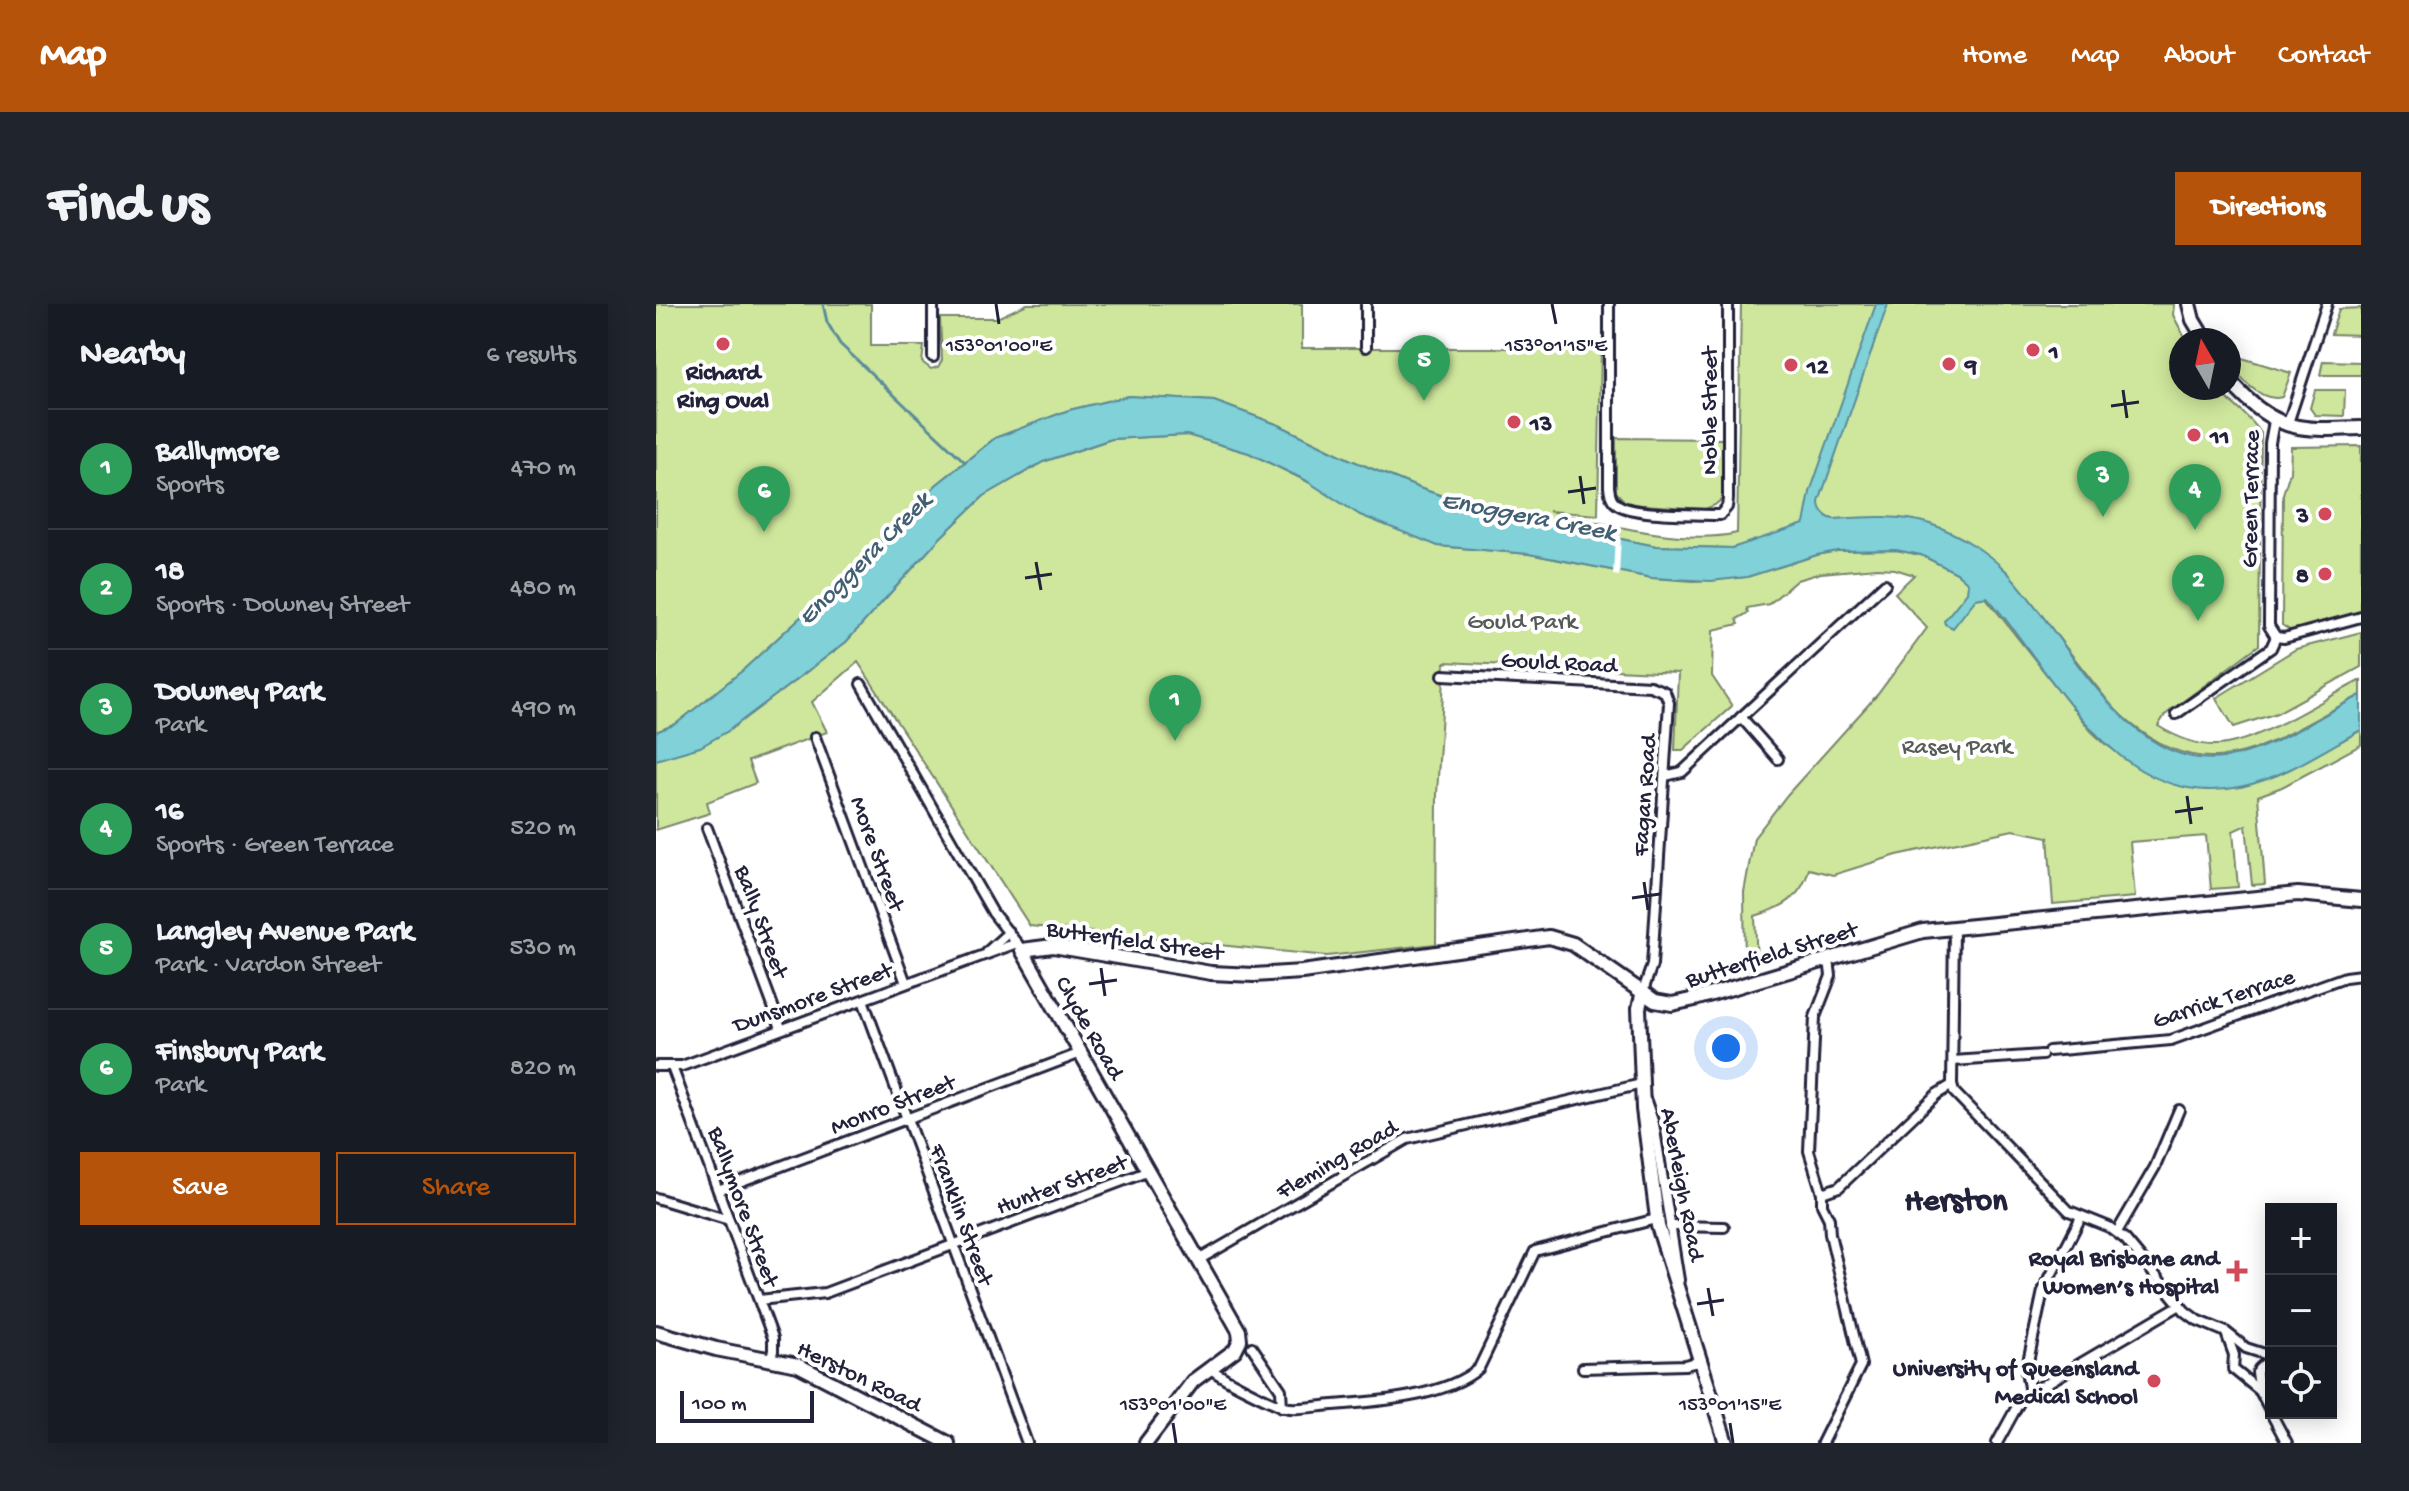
<!DOCTYPE html>
<meta charset="utf-8">
<style>
:root{--surface:#171b24;--page:#20242c;--text:#f1f3f6;--muted:#9ea1a6;--line:#363941;--accent:#b45309}
body{margin:0;font-family:"Gochi Hand",sans-serif;background:var(--page);color:var(--text)}
.controls{position:absolute;right:24px;bottom:24px;display:grid;overflow:hidden;border-radius:0px;box-shadow:0 4px 20px #0003}
.controls button{width:72px;height:72px;display:grid;place-items:center;padding:0;border:0;border-bottom:2px solid var(--line);background:var(--surface);color:var(--text);font:40px sans-serif}
.compass{position:absolute;left:1513px;top:24px;width:72px;height:72px;border-radius:50%;background:var(--surface);box-shadow:0 4px 20px #0003;rotate:351deg}
.scale{position:absolute;left:24px;bottom:20px;width:134px;box-sizing:border-box;padding-left:8px;border:4px solid #22223b;border-top:0;font-size:22px;line-height:28px;white-space:nowrap;color:#22223b;-webkit-text-stroke:6px #fff;paint-order:stroke}
.you{position:absolute;left:1070px;top:744px;width:28px;height:28px;margin:-20px;border:6px solid #fff;border-radius:50%;background:#1a73e8;box-shadow:0 0 0 12px #1a73e833}
.badge{display:grid;place-items:center;width:52px;height:52px;border-radius:50%;background:var(--accent);color:#fff;font-size:26px;font-weight:700}
.pin{position:absolute;translate:-50% -66px;filter:drop-shadow(0 2px 4px #0008)}
.pin::after{content:'';position:absolute;top:42px;width:28px;height:24px;background:inherit;clip-path:polygon(0 0,100% 0,50% 100%)}
.list{margin:0;padding:0;list-style:none}
h2{display:flex;justify-content:space-between;align-items:center;height:104px;margin:0;padding:0 32px;font-size:34px}
h2 small{font-size:26px;font-weight:400;color:var(--muted)}
.list li{display:grid;grid-template-columns:52px 1fr auto;gap:24px;align-items:center;box-sizing:border-box;height:120px;padding:0 32px;border-top:2px solid var(--line)}
.list b{display:block;font-size:30px;white-space:nowrap}
.list p{margin:0;font-size:26px;white-space:nowrap;color:var(--muted)}
.list em{font-size:26px;font-style:normal;color:var(--muted)}
.actions{display:flex;gap:16px;padding:24px 32px}
.actions a{flex:1;padding:18px 0;border:2px solid var(--accent);border-radius:0px;text-align:center;font-size:28px;color:var(--accent)}
.actions .main{background:var(--accent);color:#fff}
.icon{flex:none;width:44px;height:44px;fill:none;stroke:currentColor;stroke-width:2;stroke-linecap:round;stroke-linejoin:round}
.map{position:relative;flex:none;width:1705px;height:1139px;overflow:hidden;border-radius:0px}
header{display:flex;align-items:center;gap:48px;box-sizing:border-box;height:112px;padding:0 40px;background:var(--accent);color:#fff}
header strong{font-size:38px}
nav{display:flex;gap:44px;margin-inline-start:auto;font-size:28px}
.intro{display:flex;align-items:center;justify-content:space-between;box-sizing:border-box;height:192px;padding:0 48px}
h1{margin:0;font-size:56px}
.button{padding:20px 36px;border-radius:0px;background:var(--accent);color:#fff;font-size:28px;font-weight:700}
main{display:flex;gap:48px;padding:0 48px}
aside{flex:1;background:var(--surface);border-radius:0px;box-shadow:0 4px 20px #0003}
.map>svg:first-child{display:block}
</style>
<header>
<strong>Map</strong>
<nav><a>Home</a><a>Map</a><a>About</a><a>Contact</a></nav>
</header>
<div class="intro"><h1>Find us</h1><a class="button">Directions</a></div>
<main>
<aside>
<h2>Nearby<small>6 results</small></h2>
<ul class="list">
<li><span class="badge" style="background:#2e9e5b">1</span><div><b>Ballymore</b><p>Sports</p></div><em>470 m</em></li>
<li><span class="badge" style="background:#2e9e5b">2</span><div><b>18</b><p>Sports · Downey Street</p></div><em>480 m</em></li>
<li><span class="badge" style="background:#2e9e5b">3</span><div><b>Downey Park</b><p>Park</p></div><em>490 m</em></li>
<li><span class="badge" style="background:#2e9e5b">4</span><div><b>16</b><p>Sports · Green Terrace</p></div><em>520 m</em></li>
<li><span class="badge" style="background:#2e9e5b">5</span><div><b>Langley Avenue Park</b><p>Park · Vardon Street</p></div><em>530 m</em></li>
<li><span class="badge" style="background:#2e9e5b">6</span><div><b>Finsbury Park</b><p>Park</p></div><em>820 m</em></li>
</ul>
<div class="actions"><a class="main">Save</a><a>Share</a></div>
</aside>
<div class="map">
<svg width="1705" height="1139" viewBox="0 0 1705 1139">
<rect width="100%" height="100%" fill="#fff"/>
<filter id="ink" filterUnits="userSpaceOnUse"><feTurbulence type="fractalNoise" baseFrequency=".0125" numOctaves="2"/><feDisplacementMap in="SourceGraphic" scale="16" xChannelSelector="R" yChannelSelector="G"/><feConvolveMatrix kernelMatrix="1 2 1 2 8 2 1 2 1" color-interpolation-filters="sRGB"/></filter>
<g filter="url(#ink)">
<!-- green -->
<g fill="#cee79c" stroke="#78846c" stroke-width="2">
<path d="M 0,0 L 215,0 L 215,42 L 268,42 L 266,58 L 275,65 L 282,63 L 286,56 L 284,14 L 341,14 L 371,0 L 646,0 L 646,44 L 945,44 L 942,211 L 893,207 C 947,219 1026,242 1081,229 L 1085,0 L 1518,0 L 1517,11 L 1530,36 L 1525,36 L 1525,84 L 1561,84 C 1575,100 1594,112 1605,129 L 1603,341 L 1509,411 L 1502,422 C 1520,433 1540,442 1562,441 C 1604,438 1665,396 1705,376 L 1705,391 C 1609,439 1555,495 1459,406 L 1350,267 L 1317,241 L 1276,221 L 1242,214 L 1177,215 L 1076,244 L 1000,242 L 880,218 L 819,203 L 763,184 L 695,156 L 623,121 L 558,97 L 472,92 L 413,106 L 339,134 L 280,181 L 185,276 L 86,367 L 20,420 L 0,428 Z"/>
<polygon points="1705,4 1705,31 1675,30 1683,5"/>
<path d="M 1573,50 L 1635,69 L 1626,93 C 1605,99 1576,70 1573,50 Z"/>
<polygon points="1667,57 1705,58 1705,71 1664,71"/>
<polygon points="1659,86 1689,86 1688,112 1659,111 1654,104"/>
<path d="M 531,131 L 593,149 L 782,242 L 873,250 L 996,274 L 1038,277 L 1091,273 L 1161,251 L 1181,247 L 1240,246 L 1265,251 L 1301,269 L 1327,290 L 1435,427 L 1449,440 L 1498,472 L 1551,486 L 1585,483 L 1621,471 L 1705,426 L 1705,441 L 1626,483 L 1602,492 L 1609,580 L 1596,581 L 1590,521 L 1577,527 L 1582,583 L 1555,585 L 1550,532 L 1474,538 L 1479,593 L 1397,600 L 1392,533 L 1357,526 L 1241,551 L 1177,571 L 1153,565 C 1146,594 1126,604 1099,612 L 1101,662 L 1089,666 L 1088,588 L 1098,534 L 1131,491 L 1222,390 L 1271,324 L 1239,289 L 1258,271 L 1239,265 L 1221,264 L 1165,269 L 1141,276 L 1113,300 L 1091,304 L 1092,309 L 1081,315 L 1083,320 L 1057,326 L 1056,372 L 1076,402 L 1027,446 L 1019,446 L 1022,369 L 789,358 L 781,490 L 780,640 L 671,652 L 374,622 L 202,358 L 156,398 L 171,428 L 92,457 L 100,479 L 51,498 L 54,509 L 0,526 L 0,456 L 72,427 L 190,338 L 284,234 L 328,192 L 387,158 L 456,135 Z"/>
<polygon points="960,134 1067,135 1066,195 1059,201 1049,205 971,200 960,188"/>
<polygon points="1705,142 1705,310 1635,327 1626,321 1627,190 1634,168 1635,143"/>
<polygon points="1705,328 1705,363 1621,409 1578,423 1560,394 1640,345"/>
</g>
<!-- water -->
<path fill="#80d1d8" stroke="#5a8b99" stroke-width="2" d="M 1220,0 L 1232,0 L 1163,198 C 1163,206 1169,213 1177,215 C 1208,213 1243,210 1274,220 C 1302,229 1330,247 1351,268 C 1409,327 1467,466 1567,454 C 1614,448 1663,412 1705,391 L 1705,426 C 1667,447 1627,474 1584,483 C 1460,509 1398,368 1331,293 L 1320,295 L 1297,324 L 1289,320 L 1288,317 L 1311,288 L 1312,279 L 1301,269 L 1265,251 L 1240,246 L 1181,247 L 1161,251 L 1091,273 L 1055,277 L 996,274 L 873,250 L 782,242 L 704,211 L 649,176 L 593,149 L 531,131 L 455,135 L 387,158 L 328,192 L 284,234 L 190,338 L 72,427 L 44,443 L 0,456 L 0,428 L 20,420 L 86,367 L 185,276 L 280,181 L 339,134 L 413,106 L 472,92 L 558,97 L 623,121 L 695,156 L 763,184 L 819,203 L 880,218 L 1000,242 L 1076,244 L 1148,220 L 1154,188 Z"/>
<!-- pier -->
<polygon fill="#fff" points="959,230 965,232 963,272 957,271"/>
<g fill="none" stroke-linecap="round" stroke-linejoin="round">
<!-- stream -->
<polyline stroke="#5a8b99" stroke-width="3" points="167,0 171,18 184,40 309,158"/>
<defs>
<g id="street">
<polyline points="277,0 277,53"/>
<path d="M 953,0 L 953,183 C 954,190 955,196 961,200 C 976,212 1043,210 1064,211 L 1071,203 L 1072,195 L 1072,0"/>
<polyline points="710,43 710,0"/>
<polyline points="1618,117 1614,139 1613,322 1620,333"/>
<polyline points="1631,122 1671,0"/>
<polyline points="1620,333 1628,334 1705,313"/>
<polyline points="787,371 994,382 1009,388 1013,399 996,661 987,687"/>
<polyline points="205,380 337,609 363,642"/>
<polyline points="1520,410 1615,344 1620,333"/>
<polyline points="1085,413 1122,455"/>
<polyline points="159,433 250,679"/>
<polyline points="1009,472 1026,468 1229,280"/>
<polyline points="51,524 125,724"/>
<polyline points="1298,623 1296,781 1298,788 1413,907 1453,923 1469,935 1529,1007 1541,1016 1570,1028 1590,1044 1615,1052"/>
<polyline points="332,647 353,628"/>
<polyline points="207,696 371,1139"/>
<polyline points="1393,747 1515,736 1689,673 1705,671"/>
<polyline points="1297,757 1386,751"/>
<polyline points="0,762 26,762 361,639"/>
<polyline points="16,763 117,1034 117,1047 114,1055"/>
<polyline points="990,797 998,820 1023,976"/>
<polyline points="62,886 425,749"/>
<polyline points="1166,889 1183,883 1281,790 1296,781"/>
<polyline points="0,894 73,916"/>
<polyline points="1014,922 1068,923"/>
<polyline points="1461,928 1499,863 1523,806"/>
<polyline points="544,955 751,835 986,780"/>
<polyline points="103,996 169,989 493,867"/>
<polyline points="1570,1029 1578,1051 1577,1065 1604,1087"/>
<polyline points="596,1043 625,1086 626,1103"/>
<path d="M 553,1063 C 561,1072 622,1103 634,1104 C 648,1105 663,1102 677,1101 C 719,1098 791,1093 823,1064 L 879,947 L 1000,915"/>
<polyline points="927,1064 1029,1061 1045,1057"/>
<polyline points="1603,1065 1615,1054"/>
<polyline points="1601,1069 1604,1087 1615,1108"/>
<polyline points="1374,1089 1370,1067 1387,987 1425,913"/>
<polyline points="1615,1109 1631,1139"/>
<polyline points="1166,1139 1205,1061 1174,930 1173,915 1166,901 1166,889 1153,847 1159,713 1175,672 1173,655"/>
<polyline points="1341,1139 1364,1097 1374,1089 1524,1001"/>
</g>
<g id="secondary">
<polyline points="1533,0 1537,16 1549,36"/>
<path d="M 1573,75 C 1578,83 1584,88 1590,94 C 1629,131 1656,125 1705,124"/>
<polyline points="987,687 983,704 987,805 1002,922 1070,1139"/>
<polyline points="0,1028 60,1045 142,1061 292,1139"/>
<polyline points="490,1139 537,1077 579,1046 584,1036 583,1027 366,646 397,642 555,669 598,671 646,668 893,633 917,640 999,697 1016,700 1039,695 1267,627 1642,590 1705,596"/>
</g>
</defs>
<!-- street casing -->
<use href="#street" stroke="#22223b" stroke-width="14"/>
<!-- secondary casing -->
<use href="#secondary" stroke="#22223b" stroke-width="18"/>
<!-- street -->
<use href="#street" stroke="#fff" stroke-width="8"/>
<!-- secondary -->
<use href="#secondary" stroke="#fff" stroke-width="12"/>
</g>
</g>
<!-- ticks -->
<path fill="none" stroke="#22223b" stroke-width="3" d="M 340,0 L 343,20M 896,0 L 900,20M 1467,86 L 1471,114M 1455,102 L 1483,98M 924,172 L 928,200M 912,188 L 940,184M 380,258 L 385,286M 369,274 L 396,270M 1531,492 L 1535,520M 1519,508 L 1547,504M 988,578 L 992,606M 976,594 L 1004,590M 445,664 L 449,692M 433,680 L 461,676M 1052,984 L 1057,1012M 1041,1000 L 1068,996M 517,1119 L 520,1139M 1074,1119 L 1077,1139"/>
<!-- markers -->
<g fill="#d1495b" stroke="#fff" stroke-width="3">
<circle cx="67" cy="40" r="8"/>
<circle cx="1377" cy="46" r="8"/>
<circle cx="1293" cy="60" r="8"/>
<circle cx="1135" cy="61" r="8"/>
<circle cx="858" cy="118" r="8"/>
<circle cx="1538" cy="131" r="8"/>
<circle cx="1669" cy="210" r="8"/>
<circle cx="1669" cy="270" r="8"/>
<path d="M1577 955h8v8h8v8h-8v8h-8v-8h-8v-8h8z"/>
<circle cx="1498" cy="1077" r="8"/>
</g>
<g text-anchor="middle" stroke-width="8" stroke-linejoin="round" paint-order="stroke">
<!-- poi labels -->
<g font-size="24" font-weight="bold" fill="#22223b" stroke="#fff" text-anchor="start">
<text x="1393" y="54">1</text>
<text x="1309" y="68">9</text>
<text x="1151" y="69">12</text>
<text x="67" y="75" text-anchor="middle">Richard<tspan x="67" dy="28">Ring Oval</tspan></text>
<text x="874" y="126">13</text>
<text x="1554" y="139">11</text>
<text x="1653" y="218" text-anchor="end">3</text>
<text x="1653" y="278" text-anchor="end">8</text>
<text x="1563" y="961" text-anchor="end">Royal Brisbane and<tspan x="1563" dy="28">Women’s Hospital</tspan></text>
<text x="1482" y="1071" text-anchor="end">University of Queensland<tspan x="1482" dy="28">Medical School</tspan></text>
</g>
<!-- street labels -->
<g font-size="24" fill="#22223b" stroke="#fff">
<text transform="translate(1052 107) rotate(-90)" y="8">Noble Street</text>
<text transform="translate(1593 195) rotate(-89)" y="8">Green Terrace</text>
<text transform="translate(903 357) rotate(3)" y="8">Gould Road</text>
<text transform="translate(987 491) rotate(-86)" y="8">Fagan Road</text>
<text transform="translate(223 549) rotate(70)" y="8">More Street</text>
<text transform="translate(107 617) rotate(70)" y="8">Bally Street</text>
<text transform="translate(479 635) rotate(8)" y="8">Butterfield Street</text>
<text transform="translate(1115 649) rotate(-17)" y="8">Butterfield Street</text>
<text transform="translate(156 692) rotate(-20)" y="8">Dunsmore Street</text>
<text transform="translate(1567 693) rotate(-18)" y="8">Garrick Terrace</text>
<text transform="translate(435 723) rotate(60)" y="8">Clyde Road</text>
<text transform="translate(236 799) rotate(-21)" y="8">Monro Street</text>
<text transform="translate(680 854) rotate(-30)" y="8">Fleming Road</text>
<text transform="translate(405 879) rotate(-20)" y="8">Hunter Street</text>
<text transform="translate(1028 880) rotate(79)" y="8">Aberleigh Road</text>
<text transform="translate(89 902) rotate(70)" y="8">Ballymore Street</text>
<text transform="translate(307 910) rotate(70)" y="8">Franklin Street</text>
<text transform="translate(204 1071) rotate(26)" y="8">Herston Road</text>
</g>
<!-- park labels -->
<g font-size="24" fill="#565d58" stroke="#fff">
<text x="866" y="324">Gould Park</text>
<text x="1301" y="449">Rasey Park</text>
</g>
<!-- water labels -->
<g font-size="26" font-style="italic" fill="#435f72" stroke="#fff">
<text transform="translate(873 210) rotate(11)" y="9">Enoggera Creek</text>
<text transform="translate(207 253) rotate(-45)" y="9">Enoggera Creek</text>
</g>
<!-- district labels -->
<g font-size="32" font-weight="bold" fill="#22223b" stroke="#fff">
<text x="1300" y="905">Herston</text>
</g>
</g>
<g font-size="20" text-anchor="middle" fill="#22223b" stroke="#fff" stroke-width="8" stroke-linejoin="round" paint-order="stroke">
<text x="343" y="47">153°01'00"E</text>
<text x="900" y="47">153°01'15"E</text>
<text x="517" y="1106">153°01'00"E</text>
<text x="1074" y="1106">153°01'15"E</text>
</g>
</svg>
<div class="controls">
<button>+</button>
<button>−</button>
<button><svg class="icon" aria-label="locate" viewBox="0 0 24 24"><circle cx="12" cy="12" r="6"/><path d="M12 2v4M12 18v4M2 12h4M18 12h4"/></svg></button>
</div>
<svg class="compass" viewBox="-18 -18 36 36"><path d="M0-13l5 13h-10z" fill="#e53935"/><path d="M0 13l5-13h-10z" fill="#9ea1a6"/></svg>
<div class="scale">100 m</div>
<div class="you"></div>
<div class="pin badge" style="left:519px;top:437px;background:#2e9e5b">1</div>
<div class="pin badge" style="left:1542px;top:317px;background:#2e9e5b">2</div>
<div class="pin badge" style="left:1447px;top:213px;background:#2e9e5b">3</div>
<div class="pin badge" style="left:1539px;top:226px;background:#2e9e5b">4</div>
<div class="pin badge" style="left:768px;top:97px;background:#2e9e5b">5</div>
<div class="pin badge" style="left:108px;top:228px;background:#2e9e5b">6</div>
</div>
</main>
